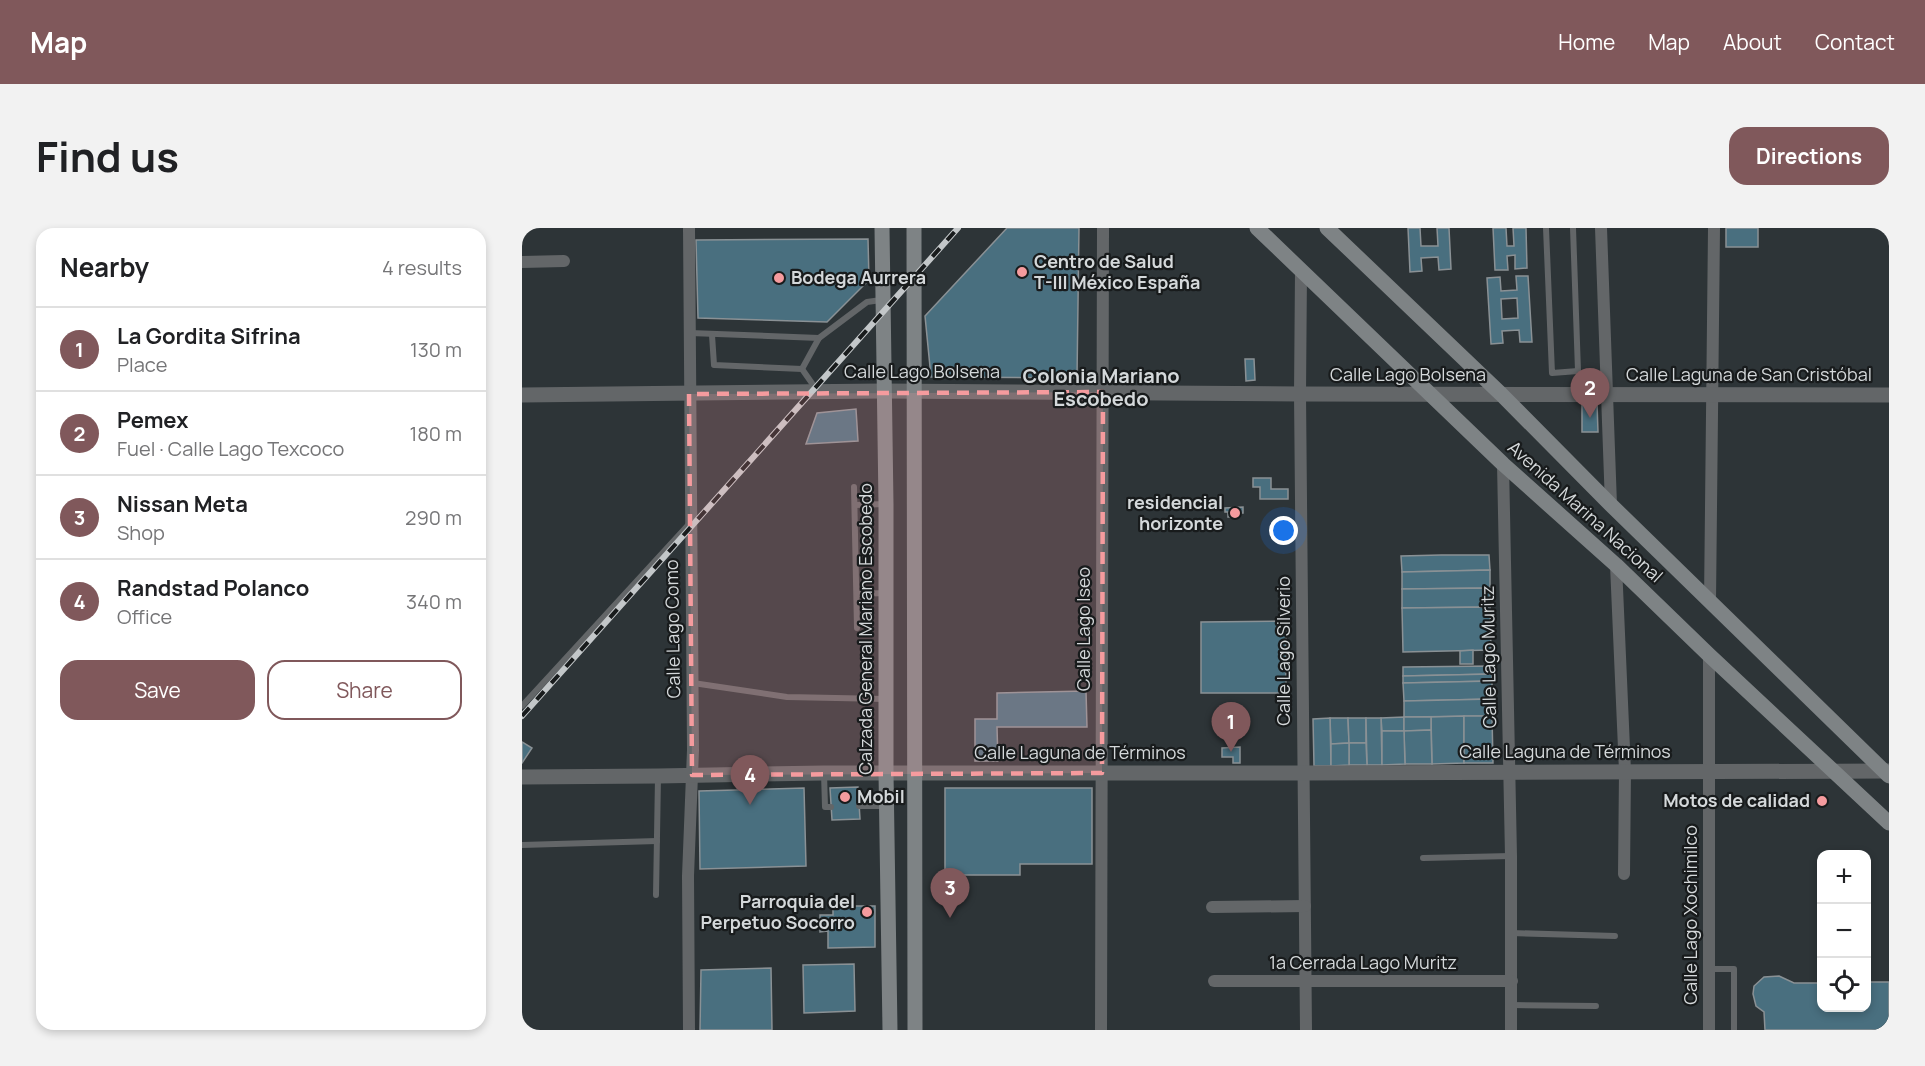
<!DOCTYPE html>
<meta charset="utf-8">
<style>
:root{--surface:#fff;--page:#f2f2f2;--text:#202124;--muted:#757577;--line:#e0e0e0;--accent:#80585b}
body{margin:0;font-family:Manrope,sans-serif;background:var(--page);color:var(--text)}
.controls{position:absolute;right:18px;bottom:18px;display:grid;overflow:hidden;border-radius:12px;box-shadow:0 3px 9px #0003}
.controls button{width:54px;height:54px;display:grid;place-items:center;padding:0;border:0;border-bottom:2px solid var(--line);background:var(--surface);color:var(--text);font:30px sans-serif}
.you{position:absolute;left:762px;top:303px;width:21px;height:21px;margin:-15px;border:4px solid #fff;border-radius:50%;background:#1a73e8;box-shadow:0 0 0 9px #1a73e833}
.badge{display:grid;place-items:center;width:39px;height:39px;border-radius:50%;background:var(--accent);color:#fff;font-size:20px;font-weight:700}
.pin{position:absolute;translate:-50% -50px;filter:drop-shadow(0 2px 3px #0008)}
.pin::after{content:'';position:absolute;top:32px;width:21px;height:18px;background:inherit;clip-path:polygon(0 0,100% 0,50% 100%)}
.list{margin:0;padding:0;list-style:none}
h2{display:flex;justify-content:space-between;align-items:center;height:78px;margin:0;padding:0 24px;font-size:26px}
h2 small{font-size:20px;font-weight:400;color:var(--muted)}
.list li{display:grid;grid-template-columns:39px 1fr auto;gap:18px;align-items:center;box-sizing:border-box;height:84px;padding:0 24px;border-top:2px solid var(--line)}
.list b{display:block;font-size:22px;white-space:nowrap}
.list p{margin:0;font-size:20px;white-space:nowrap;color:var(--muted)}
.list em{font-size:20px;font-style:normal;color:var(--muted)}
.actions{display:flex;gap:12px;padding:18px 24px}
.actions a{flex:1;padding:14px 0;border:2px solid var(--accent);border-radius:18px;text-align:center;font-size:21px;color:var(--accent)}
.actions .main{background:var(--accent);color:#fff}
.icon{flex:none;width:33px;height:33px;fill:none;stroke:currentColor;stroke-width:2;stroke-linecap:round;stroke-linejoin:round}
.map{position:relative;flex:none;width:1367px;height:802px;overflow:hidden;border-radius:18px}
header{display:flex;align-items:center;gap:36px;box-sizing:border-box;height:84px;padding:0 30px;background:var(--accent);color:#fff}
header strong{font-size:28px}
nav{display:flex;gap:33px;margin-inline-start:auto;font-size:21px}
.intro{display:flex;align-items:center;justify-content:space-between;box-sizing:border-box;height:144px;padding:0 36px}
h1{margin:0;font-size:42px}
.button{padding:15px 27px;border-radius:18px;background:var(--accent);color:#fff;font-size:21px;font-weight:700}
main{display:flex;gap:36px;padding:0 36px}
aside{flex:1;background:var(--surface);border-radius:18px;box-shadow:0 3px 9px #0003}
.map>svg:first-child{display:block}
</style>
<header>
<strong>Map</strong>
<nav><a>Home</a><a>Map</a><a>About</a><a>Contact</a></nav>
</header>
<div class="intro"><h1>Find us</h1><a class="button">Directions</a></div>
<main>
<aside>
<h2>Nearby<small>4 results</small></h2>
<ul class="list">
<li><span class="badge">1</span><div><b>La Gordita Sifrina</b><p>Place</p></div><em>130 m</em></li>
<li><span class="badge">2</span><div><b>Pemex</b><p>Fuel · Calle Lago Texcoco</p></div><em>180 m</em></li>
<li><span class="badge">3</span><div><b>Nissan Meta</b><p>Shop</p></div><em>290 m</em></li>
<li><span class="badge">4</span><div><b>Randstad Polanco</b><p>Office</p></div><em>340 m</em></li>
</ul>
<div class="actions"><a class="main">Save</a><a>Share</a></div>
</aside>
<div class="map">
<svg width="1367" height="802" viewBox="0 0 1367 802">
<rect width="100%" height="100%" fill="#2d3437"/>
<!-- building -->
<g fill="#496f7f" stroke="#8a9195" stroke-width="1.5" fill-rule="evenodd">
<polygon points="485,0 557,0 555,150 409,149 403,88"/>
<polygon points="886,0 898,0 899,18 916,18 915,0 927,0 929,41 917,42 916,29 899,30 900,43 888,44"/>
<polygon points="971,0 984,0 985,18 992,18 991,0 1004,0 1005,40 993,41 993,27 985,28 986,42 973,42"/>
<rect x="1204" y="0" width="32" height="19"/>
<polygon points="346,11 347,52 305,94 176,90 174,12"/>
<path d="M 994,48 L 1006,48 L 1010,114 L 998,114 L 997,102 L 980,103 L 981,115 L 969,116 L 965,50 L 978,49 L 979,63 L 995,62 ZM 995,70 L 996,90 L 980,91 L 979,71 Z"/>
<polygon points="723,131 732,131 733,152 724,153"/>
<polygon points="1075,175 1076,204 1060,204 1060,176"/>
<polygon points="334,181 336,213 284,216 295,185"/>
<polygon points="731,250 749,250 749,261 766,261 766,271 738,271 738,259 731,259"/>
<polygon points="721,279 721,285 717,285 717,289 706,289 706,284 703,284 703,280"/>
<polygon points="919,327 967,327 968,342 880,344 879,328"/>
<polygon points="968,342 968,360 880,361 880,344"/>
<polygon points="968,360 968,379 880,380 880,361"/>
<polygon points="968,379 969,422 881,424 880,380"/>
<polygon points="764,393 764,465 679,465 679,394"/>
<polygon points="951,422 951,436 938,436 938,423"/>
<polygon points="969,438 970,446 881,448 881,439"/>
<polygon points="970,446 970,453 881,455 881,448"/>
<polygon points="970,453 970,471 882,473 881,455"/>
<polygon points="564,463 565,499 475,499 476,533 453,533 453,491 475,491 475,465"/>
<polygon points="970,471 970,488 882,489 882,473"/>
<polygon points="942,488 942,535 910,536 909,489"/>
<polygon points="942,488 970,488 971,535 942,535"/>
<polygon points="882,489 882,503 860,503 859,490"/>
<polygon points="882,489 909,489 909,502 882,503"/>
<polygon points="808,490 826,490 827,515 809,516"/>
<polygon points="808,490 809,538 792,538 791,491"/>
<polygon points="826,490 844,490 844,515 827,515"/>
<polygon points="844,490 859,490 860,537 845,537"/>
<polygon points="909,502 910,536 883,536 882,503"/>
<polygon points="860,503 882,503 883,536 860,537"/>
<polygon points="0,514 10,520 0,535"/>
<polygon points="827,515 844,515 845,537 827,537"/>
<polygon points="827,515 827,537 809,538 809,516"/>
<polygon points="718,519 718,535 711,535 711,529 700,529 700,520"/>
<polygon points="336,559 338,591 310,592 308,560"/>
<polygon points="282,560 284,638 178,641 177,563"/>
<polygon points="423,560 570,560 570,636 498,636 498,647 423,647"/>
<polygon points="311,678 353,678 353,719 306,720 306,703 298,704 298,687 311,687"/>
<polygon points="332,736 333,783 282,785 281,737"/>
<polygon points="249,740 250,802 178,802 179,742"/>
<polygon points="1257,748 1272,755 1300,755 1300,780 1344,780 1344,754 1367,754 1367,802 1243,802 1242,784 1234,778 1231,766 1232,758 1242,749"/>
</g>
<g fill="none" stroke-linecap="round" stroke-linejoin="round">
<!-- service -->
<g stroke="#636668" stroke-width="6">
<polyline points="1024,0 1030,145 1056,143 1051,0"/>
<polyline points="168,105 297,110"/>
<polyline points="190,107 192,137 280,141 297,110 345,74 359,72"/>
<polyline points="280,141 294,161"/>
<polyline points="332,259 335,400"/>
<polyline points="333,277 364,276"/>
<polyline points="335,366 364,365"/>
<polyline points="171,455 265,469 363,471"/>
<polyline points="0,478 168,295"/>
<polyline points="302,545 303,579 309,579"/>
<polyline points="337,578 364,578"/>
<polyline points="0,617 135,613"/>
<polyline points="901,630 989,628"/>
<polyline points="134,667 136,549"/>
<polyline points="989,705 1093,708"/>
<polyline points="1187,741 1212,741 1212,802"/>
<polyline points="989,777 1074,778"/>
</g>
<!-- minor -->
<g stroke="#636668" stroke-width="12">
<polyline points="167,0 171,522 166,648 167,802"/>
<polyline points="1079,0 1089,277"/>
<polyline points="0,34 42,33"/>
<polyline points="779,43 778,166 784,802"/>
<polyline points="981,236 989,628 989,802"/>
<polyline points="1094,337 1103,543 1102,646"/>
<polyline points="1188,373 1192,0"/>
<polyline points="1187,427 1187,802"/>
<polyline points="690,679 783,678"/>
<polyline points="692,753 990,753"/>
<polyline points="579,802 581,0"/>
</g>
<!-- tertiary -->
<g stroke="#636668" stroke-width="15">
<polyline points="0,167 361,163 778,166 1367,167"/>
<polyline points="0,549 136,548 302,545 781,545 1367,543"/>
</g>
<!-- secondary -->
<g stroke="#7e8385" stroke-width="15">
<polyline points="360,0 364,276 364,545 368,802"/>
<polyline points="392,0 393,802"/>
<polyline points="735,0 981,236 1094,337 1187,427 1367,595"/>
<polyline points="805,0 979,166 1089,277 1367,548"/>
</g>
<defs>
<polyline id="rail" points="0,488 436,0"/>
</defs>
<!-- rail casing -->
<use href="#rail" stroke="#c3c7c9" stroke-width="6"/>
<!-- rail -->
<use href="#rail" stroke="#181b1c" stroke-width="4" stroke-dasharray="11" stroke-linecap="butt"/>
</g>
<!-- marked area -->
<path fill="#f59b9e" fill-opacity="0.2" stroke="#f59b9e" stroke-width="4.5" stroke-dasharray="12 8" stroke-linejoin="round" d="M 581,164 L 580,545 L 170,547 L 167,166 Z"/>
<!-- markers -->
<g fill="#f59b9e" stroke="#181b1c" stroke-width="2">
<circle cx="500" cy="44" r="6"/>
<circle cx="257" cy="50" r="6"/>
<circle cx="713" cy="285" r="6"/>
<circle cx="323" cy="569" r="6"/>
<circle cx="1300" cy="573" r="6"/>
<circle cx="345" cy="684" r="6"/>
</g>
<g text-anchor="middle" stroke-width="4.5" stroke-linejoin="round" paint-order="stroke">
<!-- poi labels -->
<g font-size="18" font-weight="bold" fill="#d4d8da" stroke="#181b1c" text-anchor="start">
<text x="512" y="40">Centro de Salud<tspan x="512" dy="21">T-III México España</tspan></text>
<text x="269" y="56">Bodega Aurrera</text>
<text x="701" y="281" text-anchor="end">residencial<tspan x="701" dy="21">horizonte</tspan></text>
<text x="335" y="575">Mobil</text>
<text x="1288" y="579" text-anchor="end">Motos de calidad</text>
<text x="333" y="680" text-anchor="end">Parroquia del<tspan x="333" dy="21">Perpetuo Socorro</tspan></text>
</g>
<!-- street labels -->
<g font-size="18" fill="#d4d8da" stroke="#181b1c">
<text x="400" y="150">Calle Lago Bolsena</text>
<text x="886" y="153">Calle Lago Bolsena</text>
<text x="1227" y="153">Calle Laguna de San Cristóbal</text>
<text transform="translate(1063 284) rotate(42)" y="6">Avenida Marina Nacional</text>
<text transform="translate(151 401) rotate(-91)" y="6">Calle Lago Como</text>
<text transform="translate(344 401) rotate(-90)" y="6">Calzada General Mariano Escobedo</text>
<text transform="translate(562 401) rotate(-90)" y="6">Calle Lago Iseo</text>
<text transform="translate(762 423) rotate(-90)" y="6">Calle Lago Silverio</text>
<text transform="translate(967 429) rotate(-91)" y="6">Calle Lago Muritz</text>
<text x="1043" y="530">Calle Laguna de Términos</text>
<text x="558" y="531">Calle Laguna de Términos</text>
<text transform="translate(1169 687) rotate(-90)" y="6">Calle Lago Xochimilco</text>
<text x="841" y="741">1a Cerrada Lago Muritz</text>
</g>
<!-- neighbourhood labels -->
<g font-size="20" font-weight="bold" fill="#d4d8da" stroke="#181b1c">
<text x="579" y="155">Colonia Mariano<tspan x="579" dy="23">Escobedo</tspan></text>
</g>
</g>
</svg>
<div class="controls">
<button>+</button>
<button>−</button>
<button><svg class="icon" aria-label="locate" viewBox="0 0 24 24"><circle cx="12" cy="12" r="6"/><path d="M12 2v4M12 18v4M2 12h4M18 12h4"/></svg></button>
</div>
<div class="you"></div>
<div class="pin badge" style="left:709px;top:524px">1</div>
<div class="pin badge" style="left:1068px;top:190px">2</div>
<div class="pin badge" style="left:428px;top:690px">3</div>
<div class="pin badge" style="left:228px;top:577px">4</div>
</div>
</main>
